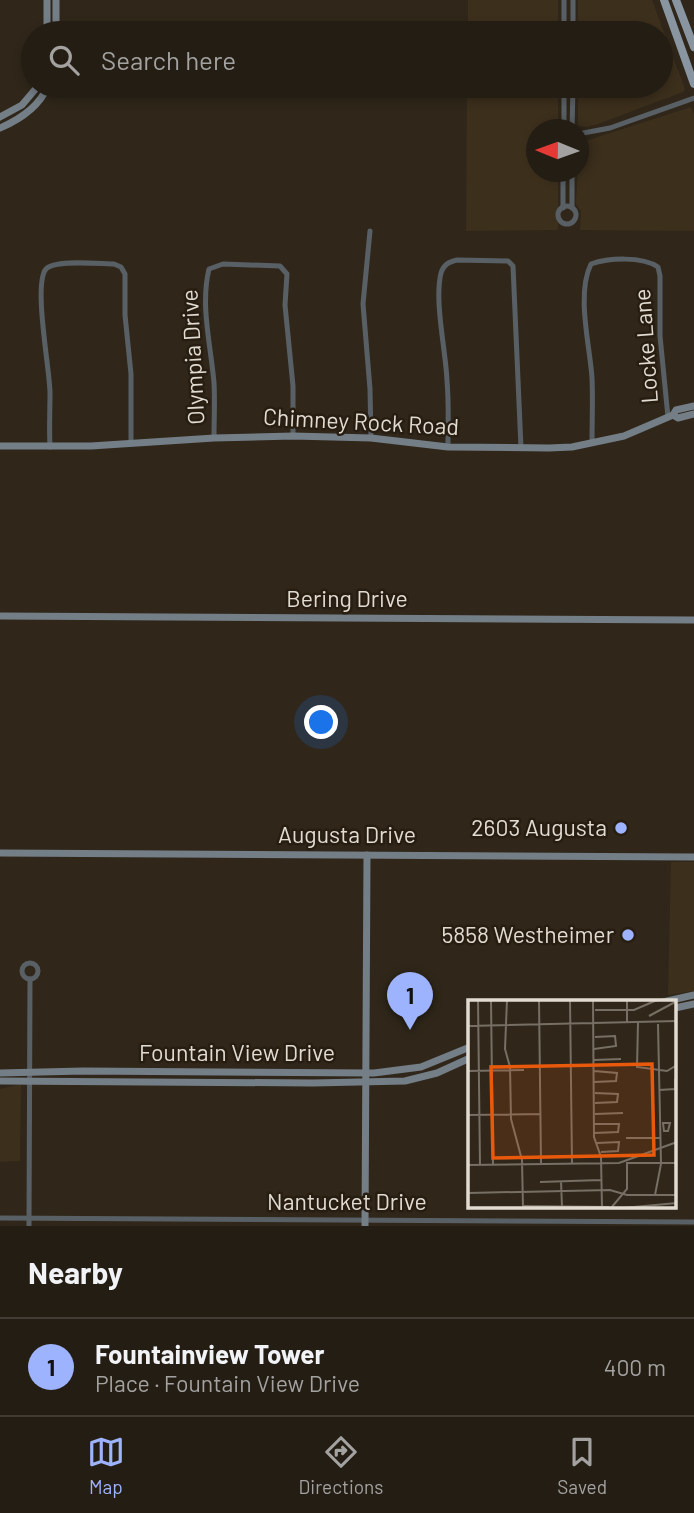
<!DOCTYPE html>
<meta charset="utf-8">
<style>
:root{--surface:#241d14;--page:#2c261d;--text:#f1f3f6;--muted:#a3a2a0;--line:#413b34;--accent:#9eb3fd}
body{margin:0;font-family:Barlow,sans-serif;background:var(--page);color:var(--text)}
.compass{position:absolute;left:526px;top:119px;width:63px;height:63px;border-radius:50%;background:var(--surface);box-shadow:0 4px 10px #0003;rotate:271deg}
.you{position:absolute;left:322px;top:723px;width:24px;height:24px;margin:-18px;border:5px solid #fff;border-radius:50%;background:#1a73e8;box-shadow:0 0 0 10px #1a73e833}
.badge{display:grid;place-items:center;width:46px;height:46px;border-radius:50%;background:var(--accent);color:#111;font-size:23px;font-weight:700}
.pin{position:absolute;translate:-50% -58px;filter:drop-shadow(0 2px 4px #0008)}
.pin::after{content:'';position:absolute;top:37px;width:24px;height:21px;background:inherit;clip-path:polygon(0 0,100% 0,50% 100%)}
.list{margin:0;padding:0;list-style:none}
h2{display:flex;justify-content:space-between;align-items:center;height:91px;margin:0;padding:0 28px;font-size:30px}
h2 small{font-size:23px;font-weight:400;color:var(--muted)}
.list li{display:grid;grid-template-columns:46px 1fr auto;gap:21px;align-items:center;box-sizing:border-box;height:98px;padding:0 28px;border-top:2px solid var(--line)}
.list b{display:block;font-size:26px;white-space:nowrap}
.list p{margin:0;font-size:23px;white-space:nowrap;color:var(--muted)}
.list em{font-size:23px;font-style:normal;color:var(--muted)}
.icon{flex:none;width:38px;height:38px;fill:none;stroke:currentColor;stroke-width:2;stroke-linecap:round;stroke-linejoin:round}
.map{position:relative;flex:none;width:694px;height:1226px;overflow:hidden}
.search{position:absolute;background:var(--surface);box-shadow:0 4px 10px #0003;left:21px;right:21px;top:21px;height:77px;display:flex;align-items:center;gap:18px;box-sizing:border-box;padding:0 24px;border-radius:38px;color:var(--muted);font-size:26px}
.sheet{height:189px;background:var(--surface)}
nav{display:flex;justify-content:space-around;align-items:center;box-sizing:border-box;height:98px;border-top:2px solid var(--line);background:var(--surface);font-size:19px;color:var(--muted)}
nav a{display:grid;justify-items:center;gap:4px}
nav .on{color:var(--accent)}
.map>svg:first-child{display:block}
</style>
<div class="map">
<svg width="694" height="1226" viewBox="0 0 694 1226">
<rect width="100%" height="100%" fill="#30271a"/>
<!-- built -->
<g fill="#3c2f1c">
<rect x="468" y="0" width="90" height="33"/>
<polygon points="578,0 652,0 685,89 683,92 598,124 586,127 578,126 578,86 661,86 661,33 578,33"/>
<polygon points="467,86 558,86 558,129 536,130 536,172 558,172 558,230 466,231"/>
<polygon points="691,107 694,115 694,231 580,230 581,211 576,204 579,143"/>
<polygon points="671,862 694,862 694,991 668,995"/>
<polygon points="21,1084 20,1161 0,1162 0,1089"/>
</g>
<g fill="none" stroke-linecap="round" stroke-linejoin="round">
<!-- street -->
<g stroke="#596065" stroke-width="5">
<polyline points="564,33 564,0"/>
<polyline points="573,33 573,0"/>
<polyline points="564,130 564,86"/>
<polyline points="572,130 573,86"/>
<polyline points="578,134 610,128 694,98"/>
<circle cx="567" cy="215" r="9"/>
<polyline points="563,208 563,172"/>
<polyline points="572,208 572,172"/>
<polyline points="370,231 363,304 370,389 371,438"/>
<path d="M 214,438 C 214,420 215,401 214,383 C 211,346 200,306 209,269 L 223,264 L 280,266 L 287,274 L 285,305 L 293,386 L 293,436"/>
<path d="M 592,443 C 592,422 593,400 592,378 C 590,346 576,294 591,264 C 608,258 642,256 658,267 L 660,276 L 660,336 L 668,417"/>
<path d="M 50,447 C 49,428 50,411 50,393 C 50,370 33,284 46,269 C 54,259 101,264 114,264 L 121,267 L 125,274 L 125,315 L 131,374 L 131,444"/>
<path d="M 448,447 C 448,425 449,403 447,381 C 446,351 434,302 441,273 C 444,264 449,262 457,260 L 508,261 L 513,266 L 521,448"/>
<circle cx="30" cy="971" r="8"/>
<polyline points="0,1218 694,1222"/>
<polyline points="29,1226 30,979"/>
</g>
<!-- secondary -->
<g stroke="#747e87" stroke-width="7">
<polyline points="47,33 47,0"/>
<polyline points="56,33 56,0"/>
<polyline points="0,117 22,105 38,86"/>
<path d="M 0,128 C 21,119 39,107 48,86"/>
<polyline points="673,415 678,418 694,414"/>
<polyline points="0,446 91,446 214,438 293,436 371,438 448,447 549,448 572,447 624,436 673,415 676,410 694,406"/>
<polyline points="0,616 694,620"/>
<polyline points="0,853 694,857"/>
<polyline points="663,1002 694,995"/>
<polyline points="675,1008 694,1004"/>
<polyline points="0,1073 83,1071 374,1073 421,1067 470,1047"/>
<polyline points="0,1081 313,1083 405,1081 437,1073 470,1058"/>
<polyline points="365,1226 367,855"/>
</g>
<!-- primary -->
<g stroke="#8996a2" stroke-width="8">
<polyline points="664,0 694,84"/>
<polyline points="676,0 694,47"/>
</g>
</g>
<!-- markers -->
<g fill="#9eb3fd" stroke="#271d10" stroke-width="2.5">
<circle cx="621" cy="828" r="7"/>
<circle cx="628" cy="935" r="7"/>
</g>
<g text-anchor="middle" stroke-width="5" stroke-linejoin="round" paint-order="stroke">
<!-- street labels -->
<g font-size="23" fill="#e1dbd2" stroke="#271d10">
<text transform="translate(646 346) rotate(-94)" y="8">Locke Lane</text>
<text transform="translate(193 357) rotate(-93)" y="8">Olympia Drive</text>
<text transform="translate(361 422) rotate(3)" y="8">Chimney Rock Road</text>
<text x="347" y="607">Bering Drive</text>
<text x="347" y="843">Augusta Drive</text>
<text x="237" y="1061">Fountain View Drive</text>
<text x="347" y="1210">Nantucket Drive</text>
</g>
<!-- poi labels -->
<g font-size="23" fill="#e1dbd2" stroke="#271d10" text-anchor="end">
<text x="607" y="836">2603 Augusta</text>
<text x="614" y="943">5858 Westheimer</text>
</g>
</g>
<!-- overview -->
<g transform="translate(468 1000)">
<rect width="208" height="208" fill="#30271a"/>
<path fill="none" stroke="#776f64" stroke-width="2" d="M 10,0 L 12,165M 23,0 L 25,164M 39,0 L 37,49 L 42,67 L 43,119 L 54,160 L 55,208M 71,0 L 73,163M 102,0 L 104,163M 125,0 L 126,137 L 133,157 L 134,208M 159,0 L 159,22M 127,10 L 166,10 L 189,0M 181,16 L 209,1M 170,23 L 169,67 L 199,71 L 209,65M 0,26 L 209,21M 126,49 L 148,46 L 147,36 L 127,37M 126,60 L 153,59M 0,71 L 56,70M 126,71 L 149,73 L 148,81 L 126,82M 191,90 L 207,89 L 207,79M 127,93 L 150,94 L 149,102 L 127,103M 127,114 L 155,113M 0,115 L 73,114M 195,123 L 202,123 L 200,131 L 196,131 ZM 126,124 L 151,124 L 150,132 L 126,133M 158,138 L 192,138M 129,143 L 151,142 L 150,151 L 133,152M 158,163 L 209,163M 0,165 L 151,163 L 209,142M 93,181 L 94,207M 72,182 L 133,180M 0,193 L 142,190 L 159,195 L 187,195M 186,195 L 209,195M 187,195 L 193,164 L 190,24M 56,206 L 141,207M 143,208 L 159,189 L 159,163M 155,208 L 209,203"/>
<path fill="#e8590c" fill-opacity="0.15" stroke="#e8590c" stroke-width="3.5" d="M 184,64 L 186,155 L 25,158 L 23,67 Z"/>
<rect width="208" height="208" fill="none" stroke="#e1dbd2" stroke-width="3.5"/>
</g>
</svg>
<svg class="compass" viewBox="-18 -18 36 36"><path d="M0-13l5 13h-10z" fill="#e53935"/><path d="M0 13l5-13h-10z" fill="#a3a2a0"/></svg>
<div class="you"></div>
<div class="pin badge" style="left:410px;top:1030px">1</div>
<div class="search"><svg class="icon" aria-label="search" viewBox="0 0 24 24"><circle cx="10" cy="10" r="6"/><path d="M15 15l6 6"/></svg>Search here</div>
</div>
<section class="sheet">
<h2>Nearby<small></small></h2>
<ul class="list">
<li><span class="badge">1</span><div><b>Fountainview Tower</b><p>Place · Fountain View Drive</p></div><em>400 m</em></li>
</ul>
</section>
<nav>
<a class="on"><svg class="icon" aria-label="map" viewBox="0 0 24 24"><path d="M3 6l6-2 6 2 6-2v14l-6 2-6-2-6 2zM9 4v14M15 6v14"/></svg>Map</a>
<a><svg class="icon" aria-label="directions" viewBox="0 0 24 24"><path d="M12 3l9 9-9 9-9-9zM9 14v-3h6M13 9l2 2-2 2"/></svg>Directions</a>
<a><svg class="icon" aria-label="saved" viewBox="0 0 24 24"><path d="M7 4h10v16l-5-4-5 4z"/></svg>Saved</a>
</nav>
